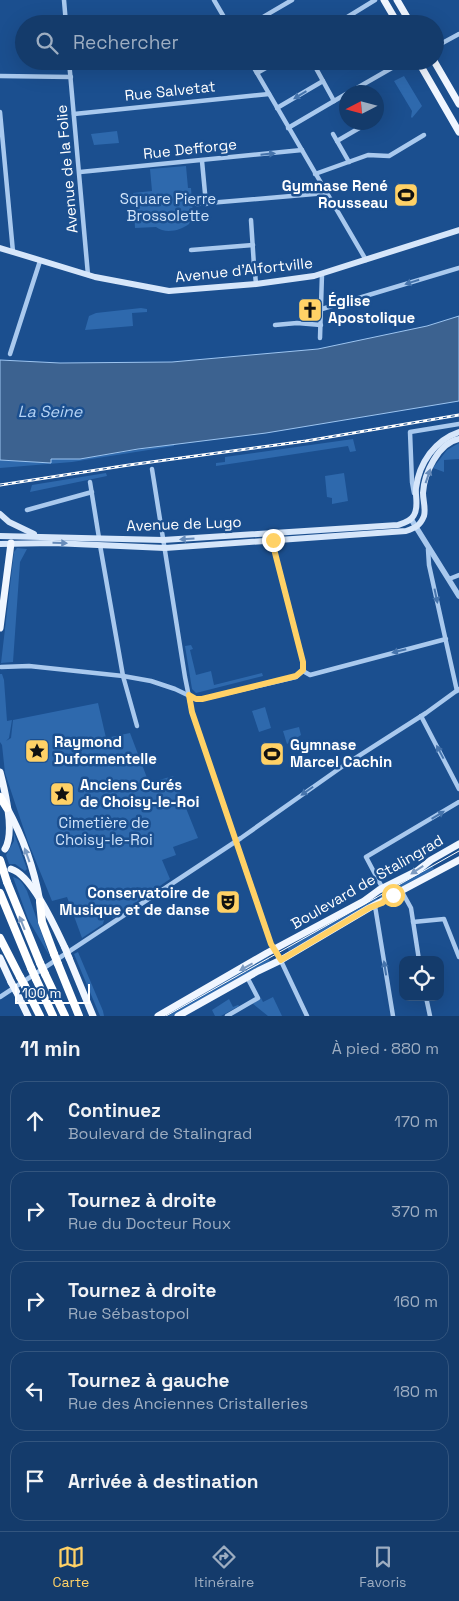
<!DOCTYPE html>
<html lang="fr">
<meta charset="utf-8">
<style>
:root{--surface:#143b6b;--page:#1d4271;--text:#f1f3f6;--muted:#9dadc1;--line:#33557e;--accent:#ffd166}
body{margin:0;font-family:"Space Grotesk",sans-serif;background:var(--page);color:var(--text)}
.controls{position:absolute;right:15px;bottom:15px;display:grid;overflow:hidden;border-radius:10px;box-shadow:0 5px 20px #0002}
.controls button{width:45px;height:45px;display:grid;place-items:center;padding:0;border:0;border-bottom:1px solid var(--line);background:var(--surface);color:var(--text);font:25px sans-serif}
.compass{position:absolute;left:339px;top:85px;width:45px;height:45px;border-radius:50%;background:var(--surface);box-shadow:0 5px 20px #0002;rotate:264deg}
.scale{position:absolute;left:15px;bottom:12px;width:75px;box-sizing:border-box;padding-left:5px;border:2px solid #fff;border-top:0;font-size:14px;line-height:18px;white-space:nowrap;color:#fff;-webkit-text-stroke:4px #1b4f8f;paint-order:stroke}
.stop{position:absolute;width:15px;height:15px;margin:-11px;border:4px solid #ffd166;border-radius:50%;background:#fff}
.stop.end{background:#ffd166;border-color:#fff;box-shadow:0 1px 5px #0008}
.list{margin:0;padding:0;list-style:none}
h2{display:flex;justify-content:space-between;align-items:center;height:65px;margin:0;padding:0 20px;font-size:21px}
h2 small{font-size:16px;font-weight:400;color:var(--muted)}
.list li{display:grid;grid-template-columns:32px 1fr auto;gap:15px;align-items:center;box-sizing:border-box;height:80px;margin:0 10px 10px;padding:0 10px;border:1px solid var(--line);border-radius:15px}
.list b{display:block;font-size:19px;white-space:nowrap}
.list p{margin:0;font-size:16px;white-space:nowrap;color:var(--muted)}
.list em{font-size:16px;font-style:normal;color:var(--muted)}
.icon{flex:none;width:28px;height:28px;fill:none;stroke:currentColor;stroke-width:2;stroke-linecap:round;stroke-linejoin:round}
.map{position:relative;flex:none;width:459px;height:1016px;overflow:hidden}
.search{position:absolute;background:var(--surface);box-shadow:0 5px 20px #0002;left:15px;right:15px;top:15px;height:55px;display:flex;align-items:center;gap:12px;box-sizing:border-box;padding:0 18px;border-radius:28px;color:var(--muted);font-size:19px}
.sheet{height:515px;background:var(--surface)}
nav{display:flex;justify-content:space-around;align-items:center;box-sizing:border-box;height:70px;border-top:1px solid var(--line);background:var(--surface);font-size:14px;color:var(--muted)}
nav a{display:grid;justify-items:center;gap:2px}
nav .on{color:var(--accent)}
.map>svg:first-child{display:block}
</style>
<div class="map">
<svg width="459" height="1016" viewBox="0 0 459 1016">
<rect width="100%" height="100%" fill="#1b4f8f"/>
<!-- green -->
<g fill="#2e69ad">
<polygon points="404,76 422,106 412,118 411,117 412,111 394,81"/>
<polygon points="117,131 119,143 94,145 91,134"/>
<path d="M 186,166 L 188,188 L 191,188 L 193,215 L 189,224 C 180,231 165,234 156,227 L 135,228 L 133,193 L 152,191 L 150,169 Z"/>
<polygon points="141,308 147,309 147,312 132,313 133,326 85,330 89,316 96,313"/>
<polygon points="353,439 356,451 350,452 348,446 216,466 216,463 225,462 225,457"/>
<polygon points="459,443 459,459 444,460 444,472 433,468 447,450"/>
<polygon points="174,444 174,446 72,462 0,468 0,460 50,463 51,459 80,459"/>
<polygon points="106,473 107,476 30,492 32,485"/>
<polygon points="344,473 348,501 332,504 332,498 327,497 325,476"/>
<polygon points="17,548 27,549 20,562 13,662 1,663 14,552"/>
<polygon points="191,645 193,649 190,650 196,675 211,671 214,685 262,673 263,676 196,693 192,689 185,646"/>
<polygon points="0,674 2,674 4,680 7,721 12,720 9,738 6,741 11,738 13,720 98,703 106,738 130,733 149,783 173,776 198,838 173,847 176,855 162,860 170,879 113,918 110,915 105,916 103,924 82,938 67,897 52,901 28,842 5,773 2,745 0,742"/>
<polygon points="265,707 271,728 259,732 252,711"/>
<polygon points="299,727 301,735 287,744 283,731"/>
<polygon points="14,833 27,869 25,871 15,864 9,864 6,855 14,841"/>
<polygon points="432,865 434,869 381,899 379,895"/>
<path d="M 13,877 C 21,879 23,884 27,891 L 49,955 L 28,919 Z"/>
<polygon points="376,897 378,901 289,951 287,947"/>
<polygon points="78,952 103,1011 104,1016 100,1016 74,954"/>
<polygon points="268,957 270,961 173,1016 163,1016"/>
<polygon points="273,997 282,1016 268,1016 252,1003 261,998 263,1002"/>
<polygon points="229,999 233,1007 238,1005 239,1006 221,1016 215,1016 212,1010"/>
</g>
<!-- water -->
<polygon fill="#3c6290" stroke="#9cc4f0" points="459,316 459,401 266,433 138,449 80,459 51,459 51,463 0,460 0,360 60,363 172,362 318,349 427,326"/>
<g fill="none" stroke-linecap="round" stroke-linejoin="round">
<!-- minor -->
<g stroke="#a9c9ee" stroke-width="4.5">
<polyline points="64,0 66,24"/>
<polyline points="214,0 228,24"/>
<polyline points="251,24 292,0"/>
<polyline points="336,24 375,0"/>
<polyline points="435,47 459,34"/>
<polyline points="69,61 88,275"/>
<polyline points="250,61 366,260"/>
<polyline points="312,61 334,101"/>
<polyline points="257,73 278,61"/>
<polyline points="0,76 71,77"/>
<polyline points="350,92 404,61"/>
<polyline points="277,108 323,81"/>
<polyline points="0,112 13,252"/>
<polyline points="74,114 269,94"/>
<polyline points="288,128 346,94"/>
<polyline points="333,134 349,162"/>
<polyline points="337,141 368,123"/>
<polyline points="202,161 206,204"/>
<polyline points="80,172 302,150"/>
<polyline points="315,174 368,155 389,156 424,135"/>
<polyline points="197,204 326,193"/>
<polyline points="251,220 254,266"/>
<polyline points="191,250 253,245"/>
<polyline points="255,273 256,284"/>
<polyline points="322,309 459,268"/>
<polyline points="275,325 297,323 321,325"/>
<polyline points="320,338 322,274"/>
<polyline points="10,354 40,261"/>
<polyline points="152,469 185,677 192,712 271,944 282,963 307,1016"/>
<polyline points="90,482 99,538"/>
<polyline points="414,493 412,482 410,432 459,424"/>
<polyline points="27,510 92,492"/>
<polyline points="273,540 273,545 303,662 303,671"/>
<polyline points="100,545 123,676 137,726"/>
<polyline points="428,549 429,565 457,691"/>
<polyline points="449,579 459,575"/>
<polyline points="1,667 29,666 123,676 151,681 175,689 196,699 202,699 296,677 303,671"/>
<polyline points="303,671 310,675 446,639"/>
<polyline points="421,716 459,789"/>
<polyline points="383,889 366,857 459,802"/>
<polyline points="401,890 411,908 419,960"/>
<polyline points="375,906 393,1016"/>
<polyline points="413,922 444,919 459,957"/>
<polyline points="0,997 241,838 343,766 426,713 459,689"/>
<polyline points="426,997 430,1016"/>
<polyline points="227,1016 258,998 247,977"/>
</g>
<!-- tertiary -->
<polyline stroke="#a9c9ee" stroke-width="5.5" points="411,519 459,596"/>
<!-- secondary -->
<g stroke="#d6e6fa" stroke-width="6">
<polyline points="0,248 95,277 169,291 256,284 314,276 459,230"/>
<polyline points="0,514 9,522 34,534"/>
<path d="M 0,536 L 163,540 L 398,525 C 404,523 411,521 414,515 C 419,507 415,496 416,488 C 419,463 435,440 459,432"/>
<path d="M 0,544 L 53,543 L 165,548 L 406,531 C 415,528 420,526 424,516 C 426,509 423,500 423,493 C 424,474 438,443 459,439"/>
</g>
<!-- primary -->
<g stroke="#f0f6ff" stroke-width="7">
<polyline points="384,0 398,24"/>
<polyline points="397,0 411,24"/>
<polyline points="418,61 459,132"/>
<polyline points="434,61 459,104"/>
<polyline points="0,628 11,543"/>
<path d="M 0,772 C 5,791 15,833 5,849"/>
<path d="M 7,808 C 23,837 34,868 40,902"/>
<path d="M 11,869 C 32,875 56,929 65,948"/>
<polyline points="0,958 11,982"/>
<polyline points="69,958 93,1016"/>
<polyline points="16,991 28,1016"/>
<polyline points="158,1016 267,953 364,901 379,890 417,871 431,860 459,844"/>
<polyline points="178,1016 258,971 281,960 369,908 459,860"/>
</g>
<!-- motorway -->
<g stroke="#fff" stroke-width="8">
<polyline points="0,797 7,808"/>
<polyline points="7,882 40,963"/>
<polyline points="0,893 31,968"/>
<polyline points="40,902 42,922 54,954"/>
<polyline points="0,938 20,977"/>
<polyline points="58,964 79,1016"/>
<polyline points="45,974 65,1016"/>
<polyline points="36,979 53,1016"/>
<polyline points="25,986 40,1016"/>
</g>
<!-- tram -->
<polyline stroke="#fff" stroke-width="1" points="166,1016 459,851"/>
<defs>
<polyline id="rail" points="0,485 129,465 306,441 459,415"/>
</defs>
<!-- rail casing -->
<use href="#rail" stroke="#fff" stroke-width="3"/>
<!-- rail -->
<use href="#rail" stroke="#1b4f8f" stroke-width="1" stroke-dasharray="4" stroke-linecap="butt"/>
<!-- primary-bridge -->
<g stroke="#f0f6ff" stroke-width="7">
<polyline points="65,948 69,958"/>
<polyline points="11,982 16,991"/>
</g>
<!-- motorway-bridge -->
<g stroke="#fff" stroke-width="8">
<polyline points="0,860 7,882"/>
<polyline points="54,954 58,964"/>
<polyline points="40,963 45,974"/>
<polyline points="31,968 36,979"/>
<polyline points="20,977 25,986"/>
</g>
</g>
<!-- one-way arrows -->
<defs><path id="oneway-solid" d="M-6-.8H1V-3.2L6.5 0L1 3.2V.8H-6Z" transform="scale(1.25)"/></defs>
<g fill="#4674ac">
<use href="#oneway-solid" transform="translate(300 95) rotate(149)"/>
<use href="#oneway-solid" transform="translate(268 154) rotate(-6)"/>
<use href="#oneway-solid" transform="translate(412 282) rotate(163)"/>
<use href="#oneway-solid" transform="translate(436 596) rotate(78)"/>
<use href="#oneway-solid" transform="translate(399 651) rotate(166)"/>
<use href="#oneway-solid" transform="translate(440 752) rotate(-118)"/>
<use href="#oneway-solid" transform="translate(307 791) rotate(145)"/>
<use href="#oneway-solid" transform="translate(438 815) rotate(-31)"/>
<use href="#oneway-solid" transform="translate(385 968) rotate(-99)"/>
</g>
<g fill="#668bba">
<use href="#oneway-solid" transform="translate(428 476) rotate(-71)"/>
<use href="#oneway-solid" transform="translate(187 539) rotate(176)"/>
<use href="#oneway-solid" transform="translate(60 543) rotate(2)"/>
</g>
<g fill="#7b9ac1">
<use href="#oneway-solid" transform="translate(27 855) rotate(-110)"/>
<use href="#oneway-solid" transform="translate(417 870) rotate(147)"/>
<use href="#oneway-solid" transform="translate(246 967) rotate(151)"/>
</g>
<use fill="#829ec1" href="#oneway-solid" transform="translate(22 923) rotate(-112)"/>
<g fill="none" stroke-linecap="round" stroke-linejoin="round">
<!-- route -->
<polyline stroke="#ffd166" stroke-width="6" points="273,540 273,545 303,662 303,670 296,676 202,699 196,699 189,695 192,712 271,944 281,960 369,908 382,903 393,895"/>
</g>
<!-- icons -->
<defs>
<symbol id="stadium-square" viewBox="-11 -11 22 22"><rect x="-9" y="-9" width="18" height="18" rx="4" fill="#ffd166" stroke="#1b4f8f"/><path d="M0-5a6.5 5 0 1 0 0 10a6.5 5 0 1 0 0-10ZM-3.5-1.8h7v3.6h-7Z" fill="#111"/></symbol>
<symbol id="church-square" viewBox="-11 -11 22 22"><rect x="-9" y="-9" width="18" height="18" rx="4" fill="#ffd166" stroke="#1b4f8f"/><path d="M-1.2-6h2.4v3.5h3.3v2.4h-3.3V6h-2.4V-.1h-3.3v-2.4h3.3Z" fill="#111"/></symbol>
<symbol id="sight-square" viewBox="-11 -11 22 22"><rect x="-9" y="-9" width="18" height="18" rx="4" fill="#ffd166" stroke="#1b4f8f"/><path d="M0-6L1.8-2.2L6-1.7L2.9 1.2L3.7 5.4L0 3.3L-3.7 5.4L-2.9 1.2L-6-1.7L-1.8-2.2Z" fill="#111"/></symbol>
<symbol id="theatre-square" viewBox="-11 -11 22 22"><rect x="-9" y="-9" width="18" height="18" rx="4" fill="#ffd166" stroke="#1b4f8f"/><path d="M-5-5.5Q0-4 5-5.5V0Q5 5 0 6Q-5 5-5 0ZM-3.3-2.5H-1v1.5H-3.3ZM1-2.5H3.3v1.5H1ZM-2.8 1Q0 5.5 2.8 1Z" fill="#111"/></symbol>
</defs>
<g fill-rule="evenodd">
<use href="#stadium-square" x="392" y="181" width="28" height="28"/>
<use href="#church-square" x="296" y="296" width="28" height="28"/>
<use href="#sight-square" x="23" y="737" width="28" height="28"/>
<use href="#stadium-square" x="258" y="740" width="28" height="28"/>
<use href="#sight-square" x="48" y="780" width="28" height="28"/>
<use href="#theatre-square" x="214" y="888" width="28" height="28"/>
</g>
<g text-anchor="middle" stroke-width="5" stroke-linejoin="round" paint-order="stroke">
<!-- street labels -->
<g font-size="15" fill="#fff" stroke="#1b4f8f">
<text transform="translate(170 91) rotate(-6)" y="5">Rue Salvetat</text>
<text transform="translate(190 149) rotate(-6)" y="5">Rue Defforge</text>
<text transform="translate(67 169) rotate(-95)" y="5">Avenue de la Folie</text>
<text transform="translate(244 270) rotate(-6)" y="5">Avenue d'Alfortville</text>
<text transform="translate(184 524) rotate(-2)" y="5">Avenue de Lugo</text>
<text transform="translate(367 882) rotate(-30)" y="5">Boulevard de Stalingrad</text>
</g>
<!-- poi labels -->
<g font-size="15" font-weight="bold" fill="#fff" stroke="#1b4f8f" text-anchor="start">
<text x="388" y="191" text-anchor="end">Gymnase René<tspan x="388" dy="17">Rousseau</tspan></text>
<text x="328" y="306">Église<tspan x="328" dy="17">Apostolique</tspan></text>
<text x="54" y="747">Raymond<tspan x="54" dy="17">Duformentelle</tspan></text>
<text x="290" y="750">Gymnase<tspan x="290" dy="17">Marcel Cachin</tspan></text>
<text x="80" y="790">Anciens Curés<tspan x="80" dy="17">de Choisy-le-Roi</tspan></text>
<text x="210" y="898" text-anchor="end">Conservatoire de<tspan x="210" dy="17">Musique et de danse</tspan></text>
</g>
<!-- park labels -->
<g font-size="15" fill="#cfe3fa" stroke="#1b4f8f">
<text x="168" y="204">Square Pierre<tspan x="168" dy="17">Brossolette</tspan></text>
<text x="104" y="828">Cimetière de<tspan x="104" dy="17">Choisy-le-Roi</tspan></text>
</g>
<!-- water labels -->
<g font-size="16" font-style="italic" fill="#b5d3f5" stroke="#1b4f8f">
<text x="50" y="417">La Seine</text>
</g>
</g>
</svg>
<div class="controls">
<button><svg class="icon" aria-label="locate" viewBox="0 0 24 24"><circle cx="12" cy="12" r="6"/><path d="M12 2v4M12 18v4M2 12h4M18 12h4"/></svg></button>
</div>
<svg class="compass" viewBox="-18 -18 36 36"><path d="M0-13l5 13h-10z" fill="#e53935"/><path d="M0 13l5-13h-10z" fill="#9dadc1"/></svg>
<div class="scale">100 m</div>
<div class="stop" style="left:393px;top:895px"></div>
<div class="stop end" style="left:273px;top:540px"></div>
<div class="search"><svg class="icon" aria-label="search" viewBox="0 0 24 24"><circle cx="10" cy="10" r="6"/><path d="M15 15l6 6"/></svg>Rechercher</div>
</div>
<section class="sheet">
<h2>11 min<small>À pied · 880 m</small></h2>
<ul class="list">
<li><svg class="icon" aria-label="ahead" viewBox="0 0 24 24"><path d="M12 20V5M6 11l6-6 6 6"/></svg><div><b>Continuez</b><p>Boulevard de Stalingrad</p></div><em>170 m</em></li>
<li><svg class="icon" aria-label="right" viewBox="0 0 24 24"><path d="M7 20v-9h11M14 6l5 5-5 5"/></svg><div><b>Tournez à droite</b><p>Rue du Docteur Roux</p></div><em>370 m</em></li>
<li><svg class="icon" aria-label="right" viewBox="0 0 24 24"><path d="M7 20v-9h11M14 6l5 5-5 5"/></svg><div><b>Tournez à droite</b><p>Rue Sébastopol</p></div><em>160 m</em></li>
<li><svg class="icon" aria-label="left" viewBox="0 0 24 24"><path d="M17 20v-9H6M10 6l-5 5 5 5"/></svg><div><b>Tournez à gauche</b><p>Rue des Anciennes Cristalleries</p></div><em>180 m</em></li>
<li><svg class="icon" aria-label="arrive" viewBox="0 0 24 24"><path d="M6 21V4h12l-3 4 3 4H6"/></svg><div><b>Arrivée à destination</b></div></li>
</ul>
</section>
<nav>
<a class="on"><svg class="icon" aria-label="map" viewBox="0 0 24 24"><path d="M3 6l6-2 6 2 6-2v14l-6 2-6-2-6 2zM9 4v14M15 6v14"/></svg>Carte</a>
<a><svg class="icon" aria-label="directions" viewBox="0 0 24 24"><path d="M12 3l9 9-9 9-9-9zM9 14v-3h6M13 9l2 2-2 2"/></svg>Itinéraire</a>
<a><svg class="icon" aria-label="saved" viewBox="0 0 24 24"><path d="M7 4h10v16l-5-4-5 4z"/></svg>Favoris</a>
</nav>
